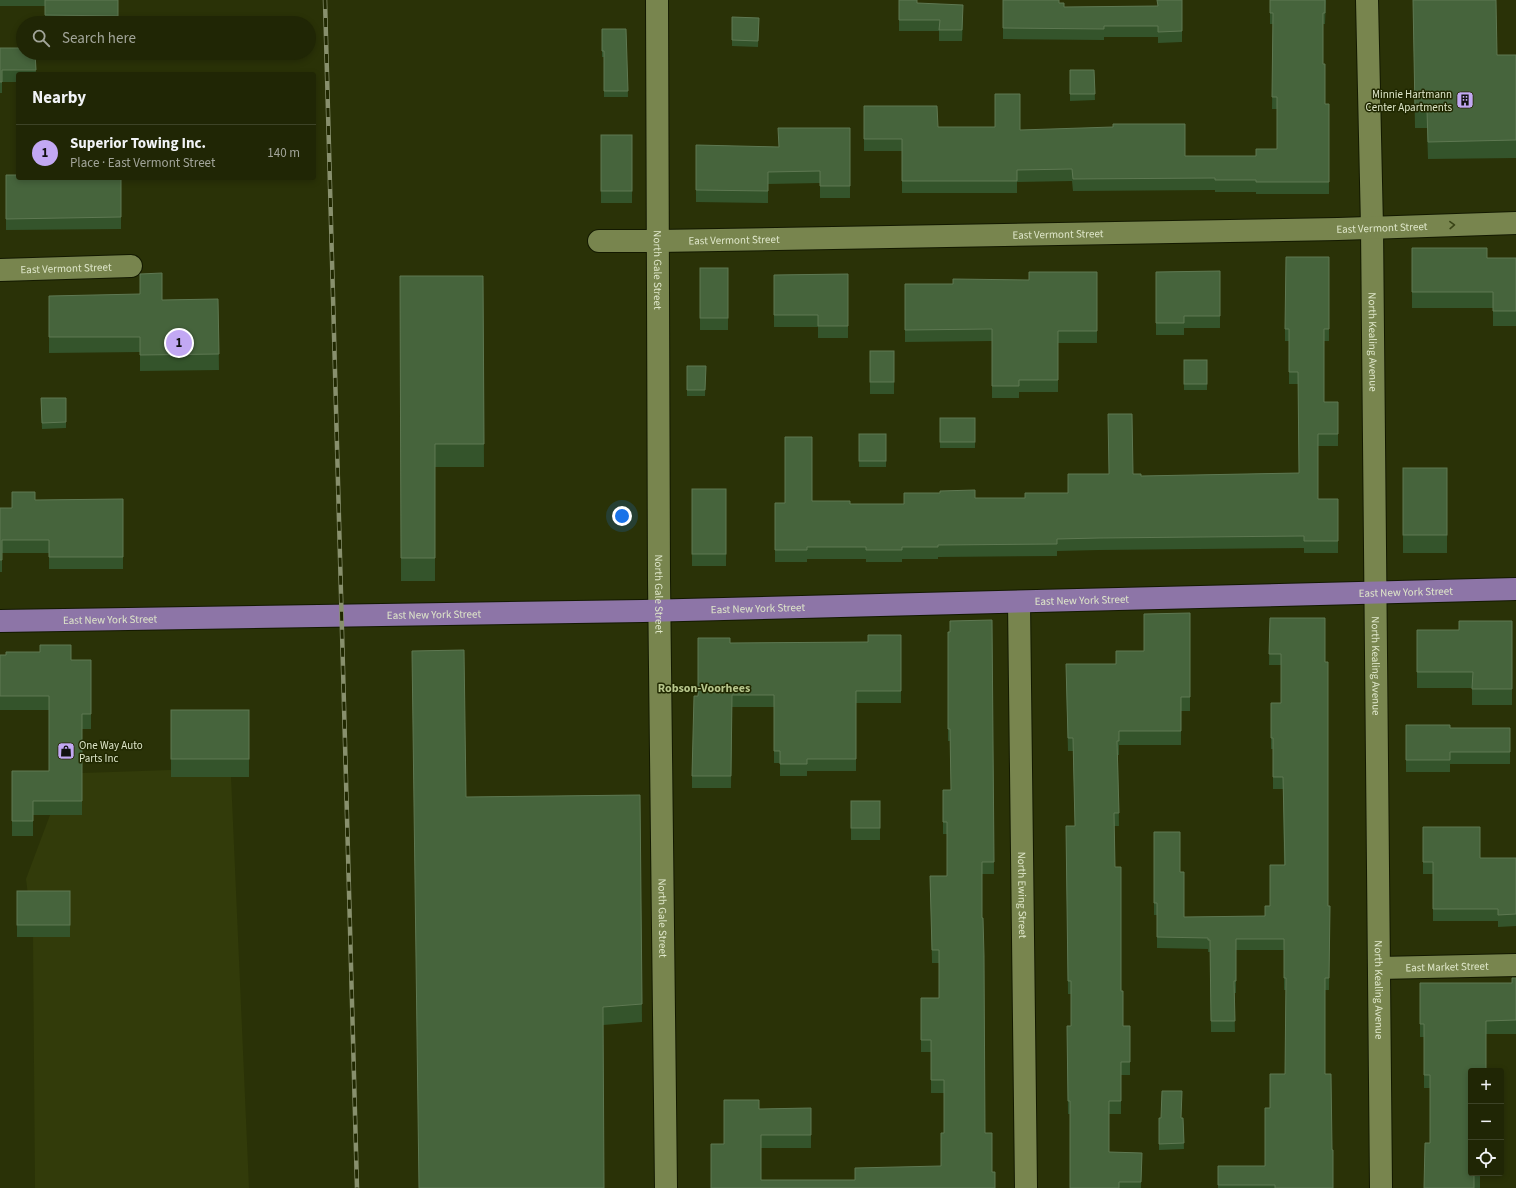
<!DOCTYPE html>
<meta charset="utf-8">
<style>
:root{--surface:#202605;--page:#282e0f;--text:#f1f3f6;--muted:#a2a59a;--line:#3d4327;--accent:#c2a8f3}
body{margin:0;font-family:"Source Sans 3",sans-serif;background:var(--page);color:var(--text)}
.controls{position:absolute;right:12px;bottom:12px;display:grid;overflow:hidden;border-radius:4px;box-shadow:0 2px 6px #0003}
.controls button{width:36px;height:36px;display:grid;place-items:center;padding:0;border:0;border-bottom:1px solid var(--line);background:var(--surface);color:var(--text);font:20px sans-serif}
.you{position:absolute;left:622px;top:516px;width:14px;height:14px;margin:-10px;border:3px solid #fff;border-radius:50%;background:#1a73e8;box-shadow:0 0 0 6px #1a73e833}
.badge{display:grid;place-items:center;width:26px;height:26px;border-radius:50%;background:var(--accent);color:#111;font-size:13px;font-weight:700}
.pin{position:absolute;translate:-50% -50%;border:2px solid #fff;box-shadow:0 1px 4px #0006}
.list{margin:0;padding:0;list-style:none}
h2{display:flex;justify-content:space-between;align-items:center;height:52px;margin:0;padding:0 16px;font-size:17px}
h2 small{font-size:13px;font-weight:400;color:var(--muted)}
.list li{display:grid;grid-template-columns:26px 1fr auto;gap:12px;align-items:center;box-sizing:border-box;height:56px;padding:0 16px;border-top:1px solid var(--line)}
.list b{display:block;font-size:15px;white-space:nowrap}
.list p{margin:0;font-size:13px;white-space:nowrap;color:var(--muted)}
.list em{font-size:13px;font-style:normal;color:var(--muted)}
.icon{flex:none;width:22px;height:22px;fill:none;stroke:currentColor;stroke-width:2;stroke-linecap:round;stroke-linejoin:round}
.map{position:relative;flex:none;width:1516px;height:1188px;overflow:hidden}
.search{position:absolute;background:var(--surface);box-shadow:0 2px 6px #0003;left:16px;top:16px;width:300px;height:44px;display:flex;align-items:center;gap:10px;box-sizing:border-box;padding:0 14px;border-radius:22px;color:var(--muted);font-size:15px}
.panel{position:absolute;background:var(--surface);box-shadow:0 2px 6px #0003;left:16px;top:72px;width:300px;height:108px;border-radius:4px}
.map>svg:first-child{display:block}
</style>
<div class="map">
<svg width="1516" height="1188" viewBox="0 0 1516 1188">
<rect width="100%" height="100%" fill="#2a3207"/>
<!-- built -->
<polygon fill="#323b0a" points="171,770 171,777 231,777 249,1188 35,1188 33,937 26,879 50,815 82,773"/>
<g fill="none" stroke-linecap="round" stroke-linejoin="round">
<defs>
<g id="minor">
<path id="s1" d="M 657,0 L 659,580 L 666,1188"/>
<path id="s2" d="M 1367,0 L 1372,227 L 1381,1188"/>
<path id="s3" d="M 599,241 L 658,241 L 1338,229 L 1516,223"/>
<path id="s4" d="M 0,270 L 131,266"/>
<path id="s5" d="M 1019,602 L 1026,1188"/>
<path id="s6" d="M 1379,968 L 1516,965"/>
</g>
<g id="major">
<path id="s7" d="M 0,621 L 643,611 L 1516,589"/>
</g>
</defs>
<!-- minor casing -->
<use href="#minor" stroke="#131900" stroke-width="24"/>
<!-- major casing -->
<use href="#major" stroke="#131900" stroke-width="24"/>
<!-- minor -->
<use href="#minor" stroke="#78854e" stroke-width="22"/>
<!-- major -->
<use href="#major" stroke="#8d75a7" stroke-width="22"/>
<defs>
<polyline id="rail" points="325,0 357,1188"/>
</defs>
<!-- rail casing -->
<use href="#rail" stroke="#88906d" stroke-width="4.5"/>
<!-- rail -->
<use href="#rail" stroke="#202800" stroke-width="3" stroke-dasharray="9" stroke-linecap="butt"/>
</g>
<!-- wall -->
<g fill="#34542b">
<polygon points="0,0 118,0 118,23 45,23 45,6 0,6"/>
<polygon points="899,0 917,3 963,16 962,41 939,41 939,31 899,31"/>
<polygon points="1003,0 1059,3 1064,7 1157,6 1182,0 1182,42 1158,43 1158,37 1104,37 1104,40 1003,39"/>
<polygon points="1270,0 1326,0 1325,24 1323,24 1323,64 1325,104 1329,104 1329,194 1256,194 1256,192 1215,192 1215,190 1073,191 1072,181 1017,182 1017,193 902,193 902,151 864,151 864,106 938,127 1020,130 1185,156 1256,156 1277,149 1277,109 1272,109 1273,24 1270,24"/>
<polygon points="1413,0 1497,55 1516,55 1516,158 1428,159 1427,128 1415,128"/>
<polygon points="732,17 759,18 758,47 732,46"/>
<polygon points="602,29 626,29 628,97 604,97 604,57 602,57"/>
<polygon points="0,48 35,53 36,74 18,74 18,82 2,82 2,93 0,93"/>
<polygon points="1070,70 1094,70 1095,100 1070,101"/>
<polygon points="850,128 850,198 820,198 820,183 768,184 768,203 696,202 696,145 779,147"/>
<rect x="601" y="135" width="31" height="68"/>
<polygon points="6,175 121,178 121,229 6,230"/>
<polygon points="1412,248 1487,258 1516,258 1516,326 1493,326 1493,308 1412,308"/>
<polygon points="1329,257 1329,341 1324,341 1324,402 1338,402 1338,446 1318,446 1318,499 1338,499 1338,553 1304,553 1304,548 1099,550 1057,551 1057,556 938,557 938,559 902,559 902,562 866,562 866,559 807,559 807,562 775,562 775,503 785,503 812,501 850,504 904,504 975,498 1025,498 1068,493 1133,474 1141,476 1299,473 1298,384 1289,384 1289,341 1285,341 1285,329"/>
<rect x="700" y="268" width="28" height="62"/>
<polygon points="1220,271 1220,328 1184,328 1184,335 1156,335 1156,272"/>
<polygon points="1097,272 1097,343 1058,343 1058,392 1019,392 1019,398 992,398 992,341 905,342 905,284 953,284 1029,280"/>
<polygon points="848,274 848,338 818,338 818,327 774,327 774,275"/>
<polygon points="400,276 483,276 484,467 435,467 435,581 401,581"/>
<polygon points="49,296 162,300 218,299 219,370 140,371 140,352 49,353"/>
<rect x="870" y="351" width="24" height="43"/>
<rect x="1184" y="360" width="23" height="30"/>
<polygon points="687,366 706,366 705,396 687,396"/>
<polygon points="41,398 66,398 66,428 42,429"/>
<rect x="940" y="418" width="35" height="30"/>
<rect x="859" y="434" width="27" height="33"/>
<rect x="1403" y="468" width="44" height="85"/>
<rect x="692" y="489" width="34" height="77"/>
<polygon points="123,499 123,569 49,569 49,553 2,553 2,572 0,572 0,508 12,508 35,500"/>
<polygon points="1190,613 1190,711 1181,711 1181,745 1119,745 1119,755 1118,755 1119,826 1114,826 1115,867 1123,1026 1130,1026 1130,1075 1121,1075 1121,1114 1109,1114 1109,1152 1142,1153 1141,1188 1070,1188 1070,1114 1068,1114 1067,1026 1071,1026 1071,994 1068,994 1066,826 1075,826 1073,751 1068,751 1066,678 1116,664 1144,651"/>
<polygon points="1270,618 1325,662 1328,906 1330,906 1329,990 1325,990 1325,1074 1332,1150 1333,1188 1218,1188 1218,1166 1265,1166 1270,1108 1285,1074 1286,990 1284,990 1284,950 1236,950 1236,993 1234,993 1235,1032 1211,1032 1210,952 1208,952 1208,949 1157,948 1157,915 1154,915 1154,832 1180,872 1184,917 1265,916 1270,906 1284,865 1283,789 1273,789 1273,749 1271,749 1271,703 1281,703 1281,665 1269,665"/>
<polygon points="992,620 994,874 982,874 982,918 985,1133 995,1188 711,1188 724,1144 759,1109 811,1108 811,1148 761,1148 761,1180 855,1180 941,1166 944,1133 944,1093 931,1093 931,1052 921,1052 921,998 939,998 939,963 932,963 930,876 947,876 947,834 943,834 943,790 951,790 950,741 948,741 948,644 950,632"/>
<polygon points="1512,621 1512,705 1472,705 1472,688 1417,688 1417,630 1459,630"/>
<polygon points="901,635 901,703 856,703 856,771 807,771 807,776 780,776 780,763 774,763 774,707 732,707 731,788 692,788 692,776 698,696 730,643 868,642"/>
<polygon points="0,655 71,660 91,660 91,729 82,729 82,815 33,815 33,836 12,836 12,771 49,771 49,710 0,710"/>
<rect x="171" y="710" width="78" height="67"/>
<polygon points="1406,725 1450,728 1510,728 1510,764 1450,764 1450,772 1406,772"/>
<polygon points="640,795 642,1022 603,1025 466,797"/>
<rect x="851" y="801" width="29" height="39"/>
<polygon points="1423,827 1480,858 1516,858 1516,926 1498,927 1498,921 1433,921 1433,874 1423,874"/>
<rect x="17" y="891" width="53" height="46"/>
<polygon points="1516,978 1516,1034 1486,1034 1471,1071 1480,1173 1480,1188 1424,1188 1430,1143 1430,1088 1424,1088 1424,1037 1420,1037 1420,983 1512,983"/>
<polygon points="1159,1118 1183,1118 1184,1149 1159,1150"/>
</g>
<!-- shaded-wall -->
<polygon fill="#284015" points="963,5 963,16 962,41 962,30"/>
<!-- building -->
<g fill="#46643c" stroke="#5e7852">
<polygon points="45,0 118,0 118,16 45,15"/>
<polygon points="899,0 917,0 917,3 963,5 962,30 939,30 940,20 899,20"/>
<polygon points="1003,0 1059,0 1059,3 1064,3 1064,7 1158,6 1157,0 1182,0 1182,31 1158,32 1158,26 1104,26 1104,29 1003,28"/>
<polygon points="1270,0 1325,0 1325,13 1323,13 1323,64 1325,64 1325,104 1329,104 1329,182 1256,182 1256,180 1215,180 1215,178 1073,179 1072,169 1017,170 1017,181 902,181 902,139 864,139 864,106 937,106 938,127 995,127 995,94 1020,94 1020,130 1113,127 1113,124 1185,124 1185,156 1256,156 1256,149 1277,149 1277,97 1272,97 1273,13 1270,13"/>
<polygon points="1413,0 1496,0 1497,55 1516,55 1516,140 1428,142 1427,110 1415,110"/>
<polygon points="732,17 759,18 758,41 732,40"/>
<polygon points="602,29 626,29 628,91 604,91 604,51 602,51"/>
<polygon points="0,48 23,48 23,53 35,53 36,70 2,70 2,82 0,82"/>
<polygon points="1070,70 1094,70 1095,94 1070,94"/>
<polygon points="778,128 850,128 850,186 820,186 820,171 768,172 768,191 696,190 696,145 779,147"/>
<rect x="601" y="135" width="31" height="56"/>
<polygon points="6,175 18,175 18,178 121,178 121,217 6,219"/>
<polygon points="1412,248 1487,248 1487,258 1516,258 1516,311 1493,311 1493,292 1412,292"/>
<polygon points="1286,257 1329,257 1329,329 1324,329 1324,402 1338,402 1338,434 1318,434 1318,499 1338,499 1338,541 1304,541 1304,536 1099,538 1057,539 1057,544 938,545 938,547 902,547 902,550 866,550 866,547 807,547 807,550 775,550 775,503 785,503 785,437 812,437 812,501 850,501 850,504 904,504 904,493 940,493 940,491 975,490 975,498 1025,498 1025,493 1068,493 1068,474 1109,474 1108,414 1132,414 1133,474 1141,474 1141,476 1299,473 1298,372 1289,372 1289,329 1285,329"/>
<rect x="700" y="268" width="28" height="50"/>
<polygon points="1220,271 1220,316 1184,316 1184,323 1156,323 1156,272"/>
<polygon points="1029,272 1097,272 1097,331 1058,331 1058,380 1019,380 1019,386 992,386 992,329 905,330 905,284 953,284 953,279 1029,280"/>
<polygon points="162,273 162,300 218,299 219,354 140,355 140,337 49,337 49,296 140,294 140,274"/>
<polygon points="848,274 848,326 818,326 818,315 774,315 774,275"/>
<polygon points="400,276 483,276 484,444 435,444 435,558 401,558"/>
<rect x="870" y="351" width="24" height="31"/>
<rect x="1184" y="360" width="23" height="24"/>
<polygon points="687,366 706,366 705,390 687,390"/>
<polygon points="41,398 66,398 66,422 42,423"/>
<rect x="940" y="418" width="35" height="24"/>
<rect x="859" y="434" width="27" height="27"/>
<rect x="1403" y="468" width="44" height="67"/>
<rect x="692" y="489" width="34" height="65"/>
<polygon points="12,492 35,492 35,500 123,499 123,557 49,557 49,540 2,540 2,560 0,560 0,508 12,508"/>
<polygon points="1190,613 1190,697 1181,697 1181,731 1119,731 1119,741 1117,741 1119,813 1114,813 1115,867 1121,867 1121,991 1123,991 1123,1026 1130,1026 1130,1062 1121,1062 1121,1101 1109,1101 1109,1152 1142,1153 1141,1182 1119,1182 1119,1188 1070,1188 1070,1101 1068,1101 1067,1026 1071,1026 1071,981 1068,981 1066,826 1075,826 1073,738 1068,738 1066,664 1116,664 1116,651 1144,651 1144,614"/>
<polygon points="1270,618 1325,618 1325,662 1328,662 1328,906 1330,906 1329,978 1325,978 1325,1074 1331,1074 1332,1150 1333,1150 1333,1188 1275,1188 1275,1185 1218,1185 1218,1166 1265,1166 1265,1108 1270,1108 1270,1074 1285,1074 1286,978 1284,978 1284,939 1236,939 1236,981 1234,981 1235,1021 1211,1021 1210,940 1208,940 1208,938 1157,937 1157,903 1154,903 1154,832 1180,832 1180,872 1184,872 1184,917 1265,916 1265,906 1270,906 1270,865 1285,865 1283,777 1273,777 1273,738 1271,738 1271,703 1281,703 1281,654 1269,654"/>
<polygon points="992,620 994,862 982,862 982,918 983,918 984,956 985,1133 992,1133 992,1172 995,1172 995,1188 711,1188 711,1144 724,1144 724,1100 759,1100 759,1109 811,1108 811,1135 761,1135 761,1180 855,1180 855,1168 941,1166 941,1133 944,1133 944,1080 931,1080 931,1040 921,1040 921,998 939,998 939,950 932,950 930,876 947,876 947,822 943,822 943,790 951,790 950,729 948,729 948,632 950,632 950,621"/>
<polygon points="1459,621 1512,621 1512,689 1472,689 1473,672 1417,672 1417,630 1459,630"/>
<polygon points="868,635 901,635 901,691 856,691 856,759 807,759 807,764 780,764 780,751 774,751 774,695 732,695 731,776 692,776 694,696 698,696 698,638 730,638 730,643 868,642"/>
<polygon points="40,645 71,645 71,660 91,660 91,714 82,714 82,801 33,801 33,821 12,821 12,771 49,771 49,696 0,696 0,655 6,655 6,652 40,652"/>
<polygon points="464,650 466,797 640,795 642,1004 603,1007 604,1188 419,1188 412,651"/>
<rect x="171" y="710" width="78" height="49"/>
<polygon points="1406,725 1450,725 1450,728 1510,728 1510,752 1450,752 1450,760 1406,760"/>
<rect x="851" y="801" width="29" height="27"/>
<polygon points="1423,827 1480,827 1480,858 1516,858 1516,914 1498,915 1498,909 1433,909 1433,862 1423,862"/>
<rect x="17" y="891" width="53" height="34"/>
<polygon points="1512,978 1516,978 1516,1020 1486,1021 1486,1071 1471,1071 1471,1173 1480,1173 1480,1175 1474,1175 1474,1188 1424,1188 1425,1143 1430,1143 1430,1075 1424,1075 1424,1024 1420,1024 1420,983 1512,983"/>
<polygon points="1162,1091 1182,1091 1181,1118 1183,1118 1184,1143 1159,1144 1159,1118 1161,1118"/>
</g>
<!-- one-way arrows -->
<defs><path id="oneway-chevron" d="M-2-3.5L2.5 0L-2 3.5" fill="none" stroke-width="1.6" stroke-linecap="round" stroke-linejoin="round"/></defs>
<use stroke="#3a4417" href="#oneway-chevron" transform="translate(1452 225) rotate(-2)"/>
<!-- icons -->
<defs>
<symbol id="building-square" viewBox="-11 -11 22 22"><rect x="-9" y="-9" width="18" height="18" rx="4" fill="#c2a8f3" stroke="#202800"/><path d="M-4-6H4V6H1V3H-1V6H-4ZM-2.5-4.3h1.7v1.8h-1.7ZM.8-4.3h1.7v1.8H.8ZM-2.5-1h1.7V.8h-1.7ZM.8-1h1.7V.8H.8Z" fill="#111"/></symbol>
<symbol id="shop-square" viewBox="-11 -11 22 22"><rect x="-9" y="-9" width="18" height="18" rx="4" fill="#c2a8f3" stroke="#202800"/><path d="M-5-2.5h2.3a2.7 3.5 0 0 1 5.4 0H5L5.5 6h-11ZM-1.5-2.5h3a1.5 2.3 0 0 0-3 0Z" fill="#111"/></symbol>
</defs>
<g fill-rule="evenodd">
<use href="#building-square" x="1455" y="90" width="20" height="20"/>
<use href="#shop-square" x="56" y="741" width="20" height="20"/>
</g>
<g text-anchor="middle" stroke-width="3" stroke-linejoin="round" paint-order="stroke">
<!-- poi labels -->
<g font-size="11" fill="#dee6c9" stroke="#202800" text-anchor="end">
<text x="1452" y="98">Minnie Hartmann<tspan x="1452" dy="13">Center Apartments</tspan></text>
<text x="79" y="749" text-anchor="start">One Way Auto<tspan x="79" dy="13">Parts Inc</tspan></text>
</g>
<!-- street labels -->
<g font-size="11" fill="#dee6c9" stroke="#202800">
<text dy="4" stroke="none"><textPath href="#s3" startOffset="783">East Vermont Street</textPath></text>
<text dy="4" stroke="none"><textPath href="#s3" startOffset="459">East Vermont Street</textPath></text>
<text dy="4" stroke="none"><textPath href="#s3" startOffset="135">East Vermont Street</textPath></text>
<text dy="4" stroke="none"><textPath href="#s4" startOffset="66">East Vermont Street</textPath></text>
<text dy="4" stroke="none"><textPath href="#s1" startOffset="270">North Gale Street</textPath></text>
<text dy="4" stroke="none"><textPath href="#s2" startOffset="342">North Kealing Avenue</textPath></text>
<text dy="4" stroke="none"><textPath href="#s7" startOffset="1406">East New York Street</textPath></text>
<text dy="4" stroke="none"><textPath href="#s1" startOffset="594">North Gale Street</textPath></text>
<text dy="4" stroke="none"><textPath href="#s7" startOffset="1082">East New York Street</textPath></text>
<text dy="4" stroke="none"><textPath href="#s7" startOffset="758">East New York Street</textPath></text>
<text dy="4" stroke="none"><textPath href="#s7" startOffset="434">East New York Street</textPath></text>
<text dy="4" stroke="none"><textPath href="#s7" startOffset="110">East New York Street</textPath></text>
<text dy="4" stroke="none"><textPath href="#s2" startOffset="666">North Kealing Avenue</textPath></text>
<text dy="4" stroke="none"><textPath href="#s5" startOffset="293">North Ewing Street</textPath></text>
<text dy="4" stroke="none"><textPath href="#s1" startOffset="918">North Gale Street</textPath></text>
<text dy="4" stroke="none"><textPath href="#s6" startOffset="68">East Market Street</textPath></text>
<text dy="4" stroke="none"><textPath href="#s2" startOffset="990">North Kealing Avenue</textPath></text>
</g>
<!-- neighbourhood labels -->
<g font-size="12" font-weight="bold" fill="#b7c68c" stroke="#202800">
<text x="704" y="692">Robson-Voorhees</text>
</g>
</g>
</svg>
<div class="controls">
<button>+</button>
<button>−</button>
<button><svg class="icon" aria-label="locate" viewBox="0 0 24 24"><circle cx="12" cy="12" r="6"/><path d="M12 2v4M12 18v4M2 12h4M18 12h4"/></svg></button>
</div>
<div class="you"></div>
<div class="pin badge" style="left:179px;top:343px">1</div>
<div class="search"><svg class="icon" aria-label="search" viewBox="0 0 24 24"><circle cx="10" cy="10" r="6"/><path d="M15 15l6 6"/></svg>Search here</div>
<section class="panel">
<h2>Nearby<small></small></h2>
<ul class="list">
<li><span class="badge">1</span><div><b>Superior Towing Inc.</b><p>Place · East Vermont Street</p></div><em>140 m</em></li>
</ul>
</section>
</div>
